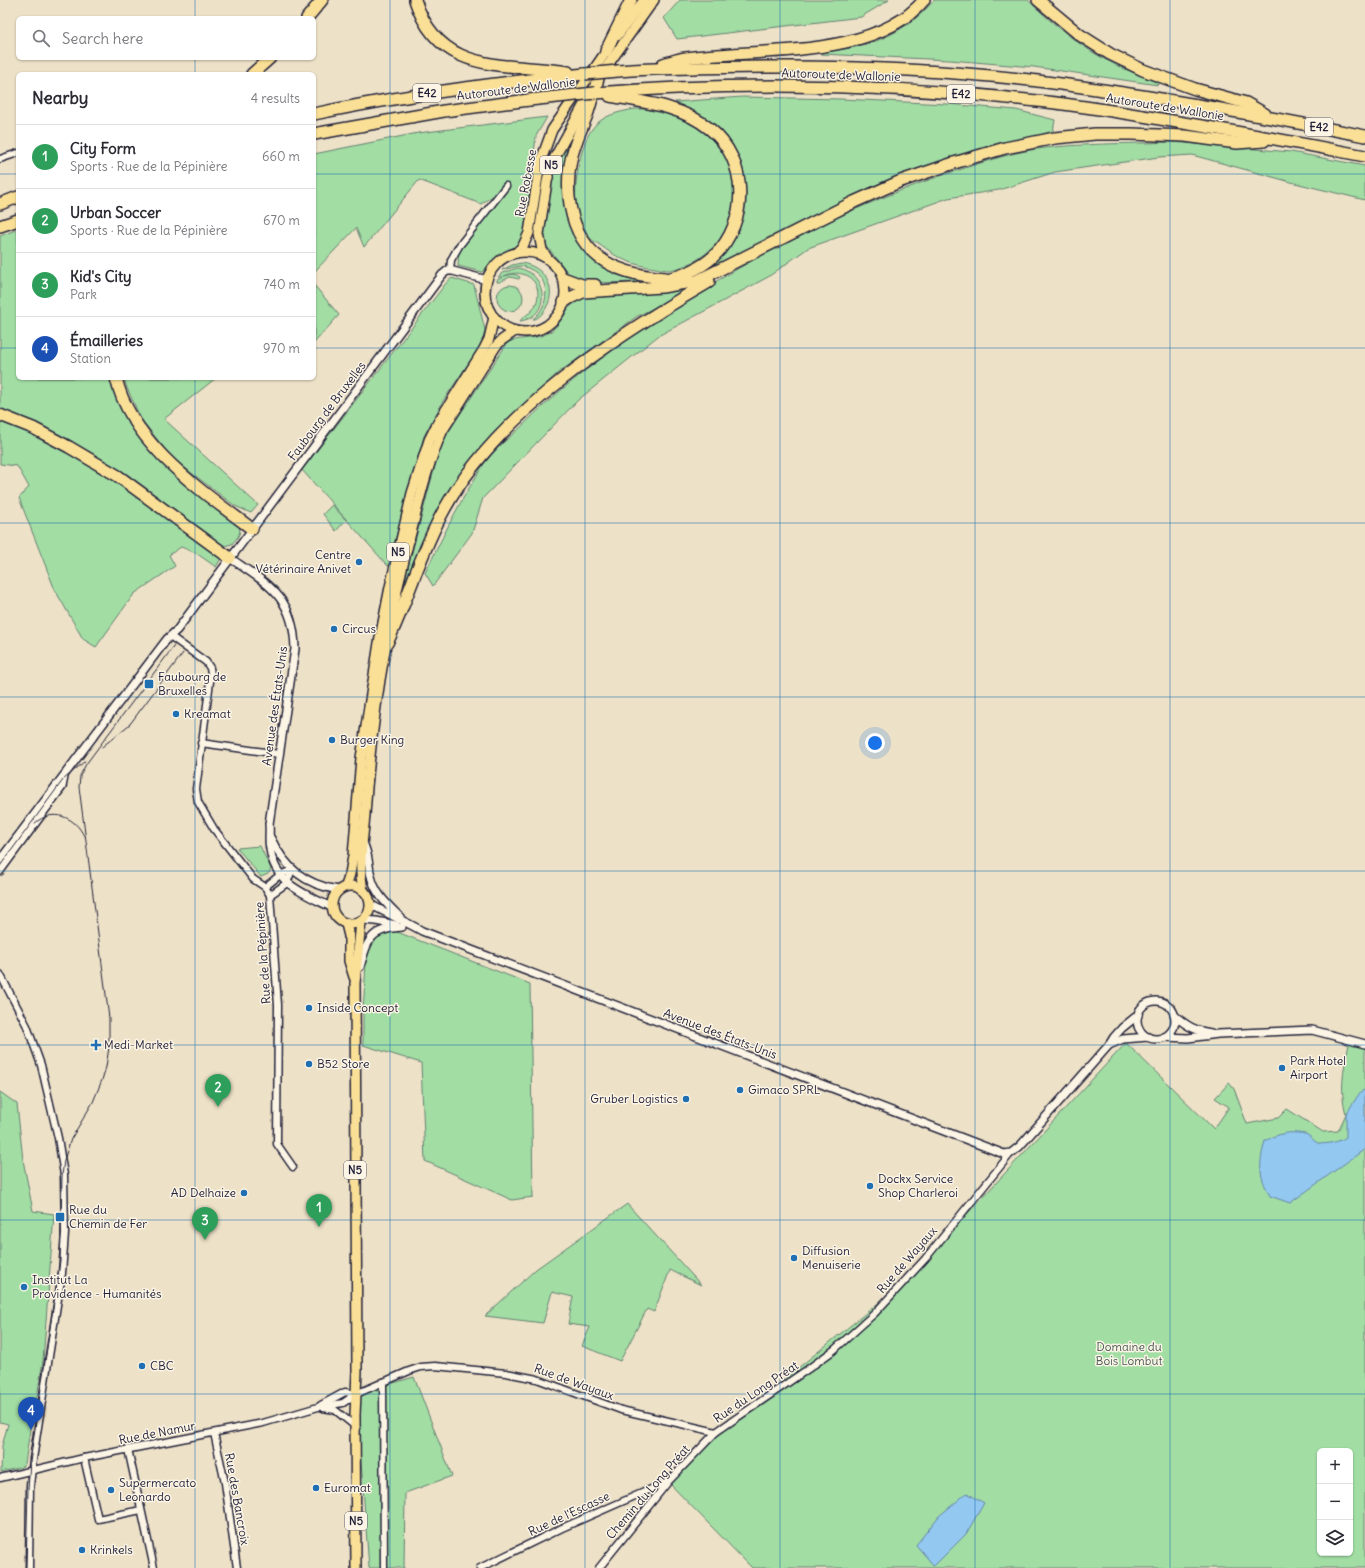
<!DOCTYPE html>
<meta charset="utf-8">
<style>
:root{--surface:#fff;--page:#f7f7f7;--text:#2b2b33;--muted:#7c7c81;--line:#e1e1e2;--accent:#ea580c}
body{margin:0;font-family:Delius,sans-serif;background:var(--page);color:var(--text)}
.controls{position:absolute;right:12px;bottom:12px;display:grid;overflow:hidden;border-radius:6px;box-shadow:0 1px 3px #0004}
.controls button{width:36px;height:36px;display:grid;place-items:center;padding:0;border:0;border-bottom:1px solid var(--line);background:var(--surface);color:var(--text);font:20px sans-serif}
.you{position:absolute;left:875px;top:743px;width:14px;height:14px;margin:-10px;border:3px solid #fff;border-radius:50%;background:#1a73e8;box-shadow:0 0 0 6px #1a73e833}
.badge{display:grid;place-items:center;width:26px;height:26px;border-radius:50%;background:var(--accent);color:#fff;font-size:13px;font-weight:700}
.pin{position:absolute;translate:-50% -33px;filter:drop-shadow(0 1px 2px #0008)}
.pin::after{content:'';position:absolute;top:21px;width:14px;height:12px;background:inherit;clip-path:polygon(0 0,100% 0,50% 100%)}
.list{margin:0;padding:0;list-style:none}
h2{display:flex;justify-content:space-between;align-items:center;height:52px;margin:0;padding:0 16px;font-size:17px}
h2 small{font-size:13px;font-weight:400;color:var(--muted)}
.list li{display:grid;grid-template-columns:26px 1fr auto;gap:12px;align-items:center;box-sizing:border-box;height:64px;padding:0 16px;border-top:1px solid var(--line)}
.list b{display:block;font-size:15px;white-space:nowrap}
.list p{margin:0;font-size:13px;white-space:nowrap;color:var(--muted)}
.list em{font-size:13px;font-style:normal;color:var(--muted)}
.icon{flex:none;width:22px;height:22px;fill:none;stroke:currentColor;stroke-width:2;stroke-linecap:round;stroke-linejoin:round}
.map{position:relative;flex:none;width:1365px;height:1568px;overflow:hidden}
.search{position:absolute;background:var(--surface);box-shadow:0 1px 3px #0004;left:16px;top:16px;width:300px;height:44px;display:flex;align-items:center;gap:10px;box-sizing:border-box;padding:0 14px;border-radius:6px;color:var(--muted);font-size:15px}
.panel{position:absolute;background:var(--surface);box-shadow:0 1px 3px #0004;left:16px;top:72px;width:300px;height:308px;border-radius:6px}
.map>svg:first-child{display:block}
</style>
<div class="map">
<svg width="1365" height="1568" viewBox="0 0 1365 1568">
<rect width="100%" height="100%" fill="#ede1c7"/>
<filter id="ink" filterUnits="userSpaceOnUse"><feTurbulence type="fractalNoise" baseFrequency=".025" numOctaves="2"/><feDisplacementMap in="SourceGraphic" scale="8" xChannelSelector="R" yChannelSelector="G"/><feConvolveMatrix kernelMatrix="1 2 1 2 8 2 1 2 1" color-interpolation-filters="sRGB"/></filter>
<g filter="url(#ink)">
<!-- green -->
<g fill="#a2dda4" stroke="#628070" fill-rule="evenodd">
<polygon points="680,0 889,0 861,17 677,39 664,18"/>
<path d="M 934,0 L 1028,0 C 1055,26 1084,50 1118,66 C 1131,72 1145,77 1158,83 L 1158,85 L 1034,67 L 950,60 L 820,54 C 828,49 840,50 850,48 C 881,43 914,25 934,0 Z"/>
<path d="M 742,97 L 841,99 L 947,104 L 1016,110 L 1055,120 L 1053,131 L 1003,145 L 939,165 L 710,272 L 686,279 C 699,272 713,265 724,254 C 753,222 752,161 721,131 C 708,118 691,110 675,102 Z"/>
<path d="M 635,109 C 643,109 653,109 662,112 C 701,123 737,151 734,196 C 733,210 730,224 722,236 C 710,254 691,266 670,270 C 665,270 660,269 655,268 C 633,265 618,259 600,245 C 597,243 593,241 590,238 C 587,234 578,216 577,211 C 572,191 580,145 592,129 C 602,115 619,112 635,109 Z"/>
<polygon points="547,117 536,136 523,246 504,254 482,272 458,266 459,246 504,188 481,204 419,180 364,247 356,228 314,272 314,154 418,133"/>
<polygon points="573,136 568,190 586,245 649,282 576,283 545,244 543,203 551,164"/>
<path d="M 1173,142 L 1291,152 L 1365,166 L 1365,200 L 1291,182 L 1192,155 L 1159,157 L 1055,172 L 999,190 L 948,198 L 808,248 L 768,277 L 658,336 L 578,400 L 483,498 L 472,533 L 433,586 L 425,573 C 441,541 455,510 474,480 C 478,474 481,467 486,461 C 496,448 510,437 522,426 C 555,393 589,367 627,340 C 721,272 831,214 940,176 C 972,166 1004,154 1037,149 C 1081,143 1128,144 1173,142 Z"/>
<path d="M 18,229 L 18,378 L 112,378 L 130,422 L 238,522 C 242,533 239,536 232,544 L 224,546 L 127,474 L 55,434 L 0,411 L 0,236 Z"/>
<path d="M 521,263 C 544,266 558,288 546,308 C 543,313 540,317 535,319 L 533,319 C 550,306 551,279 530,269 C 527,268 524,266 521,266 C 515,266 508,269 502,270 L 512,265 Z"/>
<path d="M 517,268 C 548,272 552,317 520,321 C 523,316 532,313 535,306 C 546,284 525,266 504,276 C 509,275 516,273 520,277 L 519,279 L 510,277 L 500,282 L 497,282 L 497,280 L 503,277 L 498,277 L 502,273 Z"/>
<polygon points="452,278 474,285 485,330 483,342 443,401 424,436 388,566 302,470 447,282"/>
<path d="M 703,282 L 636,317 L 558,373 L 510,417 L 463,474 L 406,590 L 402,590 L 441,443 L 508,342 C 521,337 535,340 548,333 C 557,329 561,318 568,309 C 571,305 577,301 582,297 Z"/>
<circle cx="510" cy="298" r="13"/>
<polygon points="314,285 339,315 314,343"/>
<polygon points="124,378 216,378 164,419 258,505 251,513 235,506 172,458 141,419 127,388"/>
<polygon points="0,417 69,447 224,553 216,567 196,553 181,547 169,555 175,566 134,594 96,647 83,639 55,590 19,498 29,487 17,466 0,464"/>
<polygon points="332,505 346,520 336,531 323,514"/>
<polygon points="260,846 271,869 268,874 261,877 237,848"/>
<polygon points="387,928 530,984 533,1197 512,1200 425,1161 421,1063 363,1045 363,1012 367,946"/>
<path d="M 1350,1040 L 1365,1044 L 1365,1568 L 752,1568 L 668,1482 L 724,1428 L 903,1283 L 1126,1043 L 1214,1129 L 1229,1107 L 1215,1098 L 1229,1083 L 1234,1089 L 1247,1124 L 1278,1118 L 1287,1109 L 1323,1132 L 1338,1131 L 1346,1114 C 1339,1088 1344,1066 1350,1040 ZM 1320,1451 L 1350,1451 L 1350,1553 L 1320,1553 Z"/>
<polygon points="0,1092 17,1104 23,1160 33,1211 54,1214 43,1361 36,1402 34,1402 25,1464 22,1467 1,1472 2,1446 8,1424 0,1422"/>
<polygon points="627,1204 701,1285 670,1270 654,1312 647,1309 620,1361 582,1346 590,1327 568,1324 573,1297 552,1292 543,1323 485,1316 536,1269"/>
<polygon points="414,1377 452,1476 405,1493 404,1568 369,1568 356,1394"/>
</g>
<!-- water -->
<g fill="#93c8f1" stroke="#6686a8">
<path d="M 1365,1090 L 1365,1149 L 1290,1203 L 1270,1196 C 1258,1174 1259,1164 1265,1141 C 1280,1133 1288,1131 1305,1134 C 1310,1135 1313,1141 1318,1143 C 1325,1145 1340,1142 1346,1137 L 1346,1114 L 1361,1091 Z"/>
<polygon points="967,1493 984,1503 966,1534 934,1566 916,1545 939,1516"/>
</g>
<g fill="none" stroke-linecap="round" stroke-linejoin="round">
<defs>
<g id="minor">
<polyline points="0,159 18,153"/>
<polyline points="450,271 451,260 459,246 506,186"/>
<polyline points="170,636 206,662 210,668 211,674 196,789 198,802 214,829 253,879 265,887 270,895 278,1005 277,1144 293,1167"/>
<polyline points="201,743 279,754"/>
<polyline points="265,887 280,875 292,870"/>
<polyline points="270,895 287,883 292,870"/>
<polyline points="0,974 27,1026 41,1065 58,1138 64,1175 65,1233 62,1273 33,1459 30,1486 29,1568"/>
<polyline points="383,1382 384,1568"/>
<polyline points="321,1405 345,1392 356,1394"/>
<polyline points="323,1408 335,1410 356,1427"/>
<polyline points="214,1433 225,1483 237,1568"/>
<polyline points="128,1449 154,1568"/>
<polyline points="84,1458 98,1519 141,1510"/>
<polyline points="0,1478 84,1458 263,1423 318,1407 343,1403 356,1394 409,1371 421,1367 435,1366 506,1373 537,1379 621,1410 716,1432"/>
<polyline points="480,1568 562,1528 667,1482"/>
<polyline points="599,1568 668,1482 716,1432 808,1369 834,1350 875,1313 925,1259 1011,1153"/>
</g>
<g id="tertiary">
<path d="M 230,558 C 269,585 294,597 295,649 L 269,824 C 270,832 268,841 270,849 C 275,884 303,893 331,907"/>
<path d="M 270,837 C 285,868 304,884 338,890"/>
<path d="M 363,843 C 369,854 368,865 371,876 C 375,894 388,905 400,917"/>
<polyline points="0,860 167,639 177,630 442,275 447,271 453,271 487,280"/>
<polyline points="0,871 62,787 64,777"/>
<path d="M 370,904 C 387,914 405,921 422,931 L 1004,1154 L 1011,1153 L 1020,1146 L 1109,1045 L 1114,1037 L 1122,1028 L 1138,1015"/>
<polyline points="363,920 376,921 396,925"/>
<path d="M 360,967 C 368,938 371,929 402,927"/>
<circle cx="1156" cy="1020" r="19"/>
<path d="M 1174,1015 C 1188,1027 1194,1030 1211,1033"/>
<polyline points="1164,1037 1188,1038 1218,1034 1312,1030 1365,1044"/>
<polyline points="1109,1045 1123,1039 1148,1037"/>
</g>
<g id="primary">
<polyline points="617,36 644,0"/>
<polyline points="600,76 654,0"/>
<circle cx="525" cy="292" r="40"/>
<polyline points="516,253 523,246 529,233 540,163 552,130 610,46"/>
<polyline points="548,259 542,250 539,234 547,182 551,164 592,90"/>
<circle cx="351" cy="905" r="19"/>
<polyline points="346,886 350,874 353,856 361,758 379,643 390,587 412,493 429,440 437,424 484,349 489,339 494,317"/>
<path d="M 363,890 C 358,866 363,839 365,815 C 371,718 388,619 413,525 C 421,493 429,460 443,430 L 496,346 L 502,340 L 515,331"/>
<polyline points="346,924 349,936 349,961 354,977"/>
<polyline points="356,1568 355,1415 357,1371 355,983 361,922"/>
</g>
<g id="motorway">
<path d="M 415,0 C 440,77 506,62 568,72"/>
<polyline points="1038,0 1080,35 1110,54 1143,70 1195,89 1246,103 1265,114"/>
<polyline points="307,18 322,0"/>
<polyline points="606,51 631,0"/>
<path d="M 663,64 C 670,62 678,59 686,58 C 758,48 874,60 924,0"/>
<path d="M 618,71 C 675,67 732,67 788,67 C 869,67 950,71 1030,80 C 1142,94 1254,114 1365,136"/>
<polyline points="252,74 270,58"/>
<path d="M 598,79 C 594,91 591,103 587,115 C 581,130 574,144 571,160 C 568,173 568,185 569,197 C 575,254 611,274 665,278"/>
<path d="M 595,93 C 739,82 884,84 1027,100 C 1073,104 1120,112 1166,120 C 1232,131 1299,143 1365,156"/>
<path d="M 610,96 C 644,102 682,106 710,129 C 749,160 749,222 714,256 C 698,271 677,278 656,281"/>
<path d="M 314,114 C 404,95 494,83 585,74"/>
<polyline points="314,134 444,111 529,100"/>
<polyline points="0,204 18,197"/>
<polyline points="0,226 18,220"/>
<polyline points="563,278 582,285 595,285"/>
<polyline points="564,302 570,298 583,292 662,287 697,281 854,202 901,181 954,163 1005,148 1055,138 1095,134 1131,134 1185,136 1237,143 1264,141"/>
<path d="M 116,378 C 131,444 202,491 252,529"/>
<polyline points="0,415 33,428 69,447 118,476 230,558"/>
<path d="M 387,643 C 408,600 420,553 444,510 C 498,412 615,337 709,282"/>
</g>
</defs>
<!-- minor casing -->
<use href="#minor" stroke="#22223b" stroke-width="9"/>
<!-- tertiary casing -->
<use href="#tertiary" stroke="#22223b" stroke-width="10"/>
<!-- primary casing -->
<use href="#primary" stroke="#22223b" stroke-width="12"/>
<!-- motorway casing -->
<use href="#motorway" stroke="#22223b" stroke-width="14"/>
<!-- minor -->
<use href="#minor" stroke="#fcf5e5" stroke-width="6"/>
<!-- tertiary -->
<use href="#tertiary" stroke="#fcf5e5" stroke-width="7"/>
<!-- primary -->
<use href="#primary" stroke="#fadf96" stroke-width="9"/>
<!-- motorway -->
<use href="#motorway" stroke="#fadf96" stroke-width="11"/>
<!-- tram -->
<g stroke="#22223b" stroke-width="1">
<polyline points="102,747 130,724 183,653"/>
<path d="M 35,823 C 52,808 75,816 84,836"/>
<polyline points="0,866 63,780 85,761"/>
<polyline points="26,1568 28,1490 30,1462 60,1261 62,1176 64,1160 71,1139 93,1102 102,1080 106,1067 109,1047 109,1018 79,787 80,776 86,764 174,646"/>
</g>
<defs>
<g id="motorway-bridge">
<polyline points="585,74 618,71"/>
<polyline points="529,100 595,93"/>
</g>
</defs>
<!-- motorway-bridge casing -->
<use href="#motorway-bridge" stroke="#22223b" stroke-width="14" stroke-linecap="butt"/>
<!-- motorway-bridge -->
<use href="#motorway-bridge" stroke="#fadf96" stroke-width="11"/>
</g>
</g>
<!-- grid -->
<path fill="none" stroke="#1f6fb2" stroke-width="1" stroke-opacity="0.55" d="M 195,0 L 195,18M 390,0 L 390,1568M 585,0 L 585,1568M 780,0 L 780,1568M 975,0 L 975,1568M 1170,0 L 1170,1568M 195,58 L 195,74M 0,174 L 18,174M 314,174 L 1365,174M 0,348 L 18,348M 314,348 L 1365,348M 195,378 L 195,1568M 0,523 L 1365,523M 0,697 L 1365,697M 0,871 L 1365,871M 0,1045 L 1365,1045M 0,1220 L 1365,1220M 0,1394 L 1365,1394"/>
<!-- markers -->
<g fill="#1f6fb2" stroke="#fcf5e5" stroke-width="1.5">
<circle cx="359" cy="562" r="4"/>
<circle cx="334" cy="629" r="4"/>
<rect x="144" y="679" width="10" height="10" rx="2"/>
<circle cx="176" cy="714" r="4"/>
<circle cx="332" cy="740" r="4"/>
<circle cx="309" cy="1008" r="4"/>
<path d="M94 1039h4v4h4v4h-4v4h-4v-4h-4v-4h4z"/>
<circle cx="309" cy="1064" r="4"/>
<circle cx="1282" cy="1068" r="4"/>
<circle cx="740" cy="1090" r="4"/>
<circle cx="686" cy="1099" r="4"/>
<circle cx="870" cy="1186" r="4"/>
<circle cx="244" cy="1193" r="4"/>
<rect x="55" y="1212" width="10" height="10" rx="2"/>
<circle cx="794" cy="1258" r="4"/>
<circle cx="24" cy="1287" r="4"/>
<circle cx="142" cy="1366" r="4"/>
<circle cx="316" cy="1488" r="4"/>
<circle cx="111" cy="1490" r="4"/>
<circle cx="82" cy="1550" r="4"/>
</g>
<g text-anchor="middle" stroke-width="3" stroke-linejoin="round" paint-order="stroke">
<!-- shield labels -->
<g fill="#fcf5e5" stroke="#63616e" stroke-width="1">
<rect x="413" y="84" width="28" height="18" rx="3"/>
<rect x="947" y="85" width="28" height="18" rx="3"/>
<rect x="1305" y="118" width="28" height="18" rx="3"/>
<rect x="540" y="156" width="22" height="18" rx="3"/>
<rect x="387" y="543" width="22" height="18" rx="3"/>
<rect x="344" y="1161" width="22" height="18" rx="3"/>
<rect x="345" y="1512" width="22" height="18" rx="3"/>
</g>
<g font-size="11" font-weight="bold" fill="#22223b">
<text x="427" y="97">E42</text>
<text x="961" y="98">E42</text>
<text x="1319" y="131">E42</text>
<text x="551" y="169">N5</text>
<text x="398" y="556">N5</text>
<text x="355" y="1174">N5</text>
<text x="356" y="1525">N5</text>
</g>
<!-- street labels -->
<g font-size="12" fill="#22223b" stroke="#fcf5e5">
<text transform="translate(841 75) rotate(2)" y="4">Autoroute de Wallonie</text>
<text transform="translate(516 89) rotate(-7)" y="4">Autoroute de Wallonie</text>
<text transform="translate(1165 107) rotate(9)" y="4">Autoroute de Wallonie</text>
<text transform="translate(526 183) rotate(-79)" y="4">Rue Robesse</text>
<text transform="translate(327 411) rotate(-53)" y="4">Faubourg de Bruxelles</text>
<text transform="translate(275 706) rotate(-82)" y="4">Avenue des États-Unis</text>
<text transform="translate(263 953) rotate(-94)" y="4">Rue de la Pépinière</text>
<text transform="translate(720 1034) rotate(21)" y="4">Avenue des États-Unis</text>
<text transform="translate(907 1260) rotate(-49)" y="4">Rue de Wayaux</text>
<text transform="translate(574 1382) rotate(20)" y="4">Rue de Wayaux</text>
<text transform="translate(756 1392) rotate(-34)" y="4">Rue du Long Préat</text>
<text transform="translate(157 1433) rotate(-11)" y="4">Rue de Namur</text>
<text transform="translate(648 1492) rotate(-49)" y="4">Chemin du Long Préat</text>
<text transform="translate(237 1499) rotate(80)" y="4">Rue des Bancroix</text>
<text transform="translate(569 1514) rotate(-25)" y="4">Rue de l'Escasse</text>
</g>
<!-- poi labels -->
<g font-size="12" fill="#22223b" stroke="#fcf5e5" text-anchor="start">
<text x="351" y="559" text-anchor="end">Centre<tspan x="351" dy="14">Vétérinaire Anivet</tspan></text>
<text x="342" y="633">Circus</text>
<text x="158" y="681">Faubourg de<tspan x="158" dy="14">Bruxelles</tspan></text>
<text x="184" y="718">Kreamat</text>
<text x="340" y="744">Burger King</text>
<text x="317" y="1012">Inside Concept</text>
<text x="104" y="1049">Medi-Market</text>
<text x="1290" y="1065">Park Hotel<tspan x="1290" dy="14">Airport</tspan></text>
<text x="317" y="1068">B52 Store</text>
<text x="748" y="1094">Gimaco SPRL</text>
<text x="678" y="1103" text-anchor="end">Gruber Logistics</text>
<text x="878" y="1183">Dockx Service<tspan x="878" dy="14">Shop Charleroi</tspan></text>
<text x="236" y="1197" text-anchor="end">AD Delhaize</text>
<text x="69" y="1214">Rue du<tspan x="69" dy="14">Chemin de Fer</tspan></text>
<text x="802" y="1255">Diffusion<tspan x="802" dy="14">Menuiserie</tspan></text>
<text x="32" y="1284">Institut La<tspan x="32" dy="14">Providence - Humanités</tspan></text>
<text x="150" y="1370">CBC</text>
<text x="119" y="1487">Supermercato<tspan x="119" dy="14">Leonardo</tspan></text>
<text x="324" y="1492">Euromat</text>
<text x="90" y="1554">Krinkels</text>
</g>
<!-- park labels -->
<g font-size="12" fill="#485a5a" stroke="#fcf5e5">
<text x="1129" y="1351">Domaine du<tspan x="1129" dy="14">Bois Lombut</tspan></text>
</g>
</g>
</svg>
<div class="controls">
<button>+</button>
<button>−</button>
<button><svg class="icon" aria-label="layers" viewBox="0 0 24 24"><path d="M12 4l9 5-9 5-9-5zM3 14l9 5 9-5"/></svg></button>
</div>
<div class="you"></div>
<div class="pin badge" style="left:319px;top:1227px;background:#2e9e5b">1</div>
<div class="pin badge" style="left:218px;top:1107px;background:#2e9e5b">2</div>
<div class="pin badge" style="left:205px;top:1240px;background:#2e9e5b">3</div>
<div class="pin badge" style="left:31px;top:1430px;background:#1a4fb4">4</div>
<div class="search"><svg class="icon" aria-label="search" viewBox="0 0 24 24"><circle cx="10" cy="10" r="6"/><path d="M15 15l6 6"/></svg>Search here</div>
<section class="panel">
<h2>Nearby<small>4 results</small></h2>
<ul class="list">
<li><span class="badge" style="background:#2e9e5b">1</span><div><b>City Form</b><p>Sports · Rue de la Pépinière</p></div><em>660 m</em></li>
<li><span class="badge" style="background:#2e9e5b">2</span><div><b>Urban Soccer</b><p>Sports · Rue de la Pépinière</p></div><em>670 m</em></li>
<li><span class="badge" style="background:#2e9e5b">3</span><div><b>Kid's City</b><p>Park</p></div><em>740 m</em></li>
<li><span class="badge" style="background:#1a4fb4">4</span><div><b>Émailleries</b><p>Station</p></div><em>970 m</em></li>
</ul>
</section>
</div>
